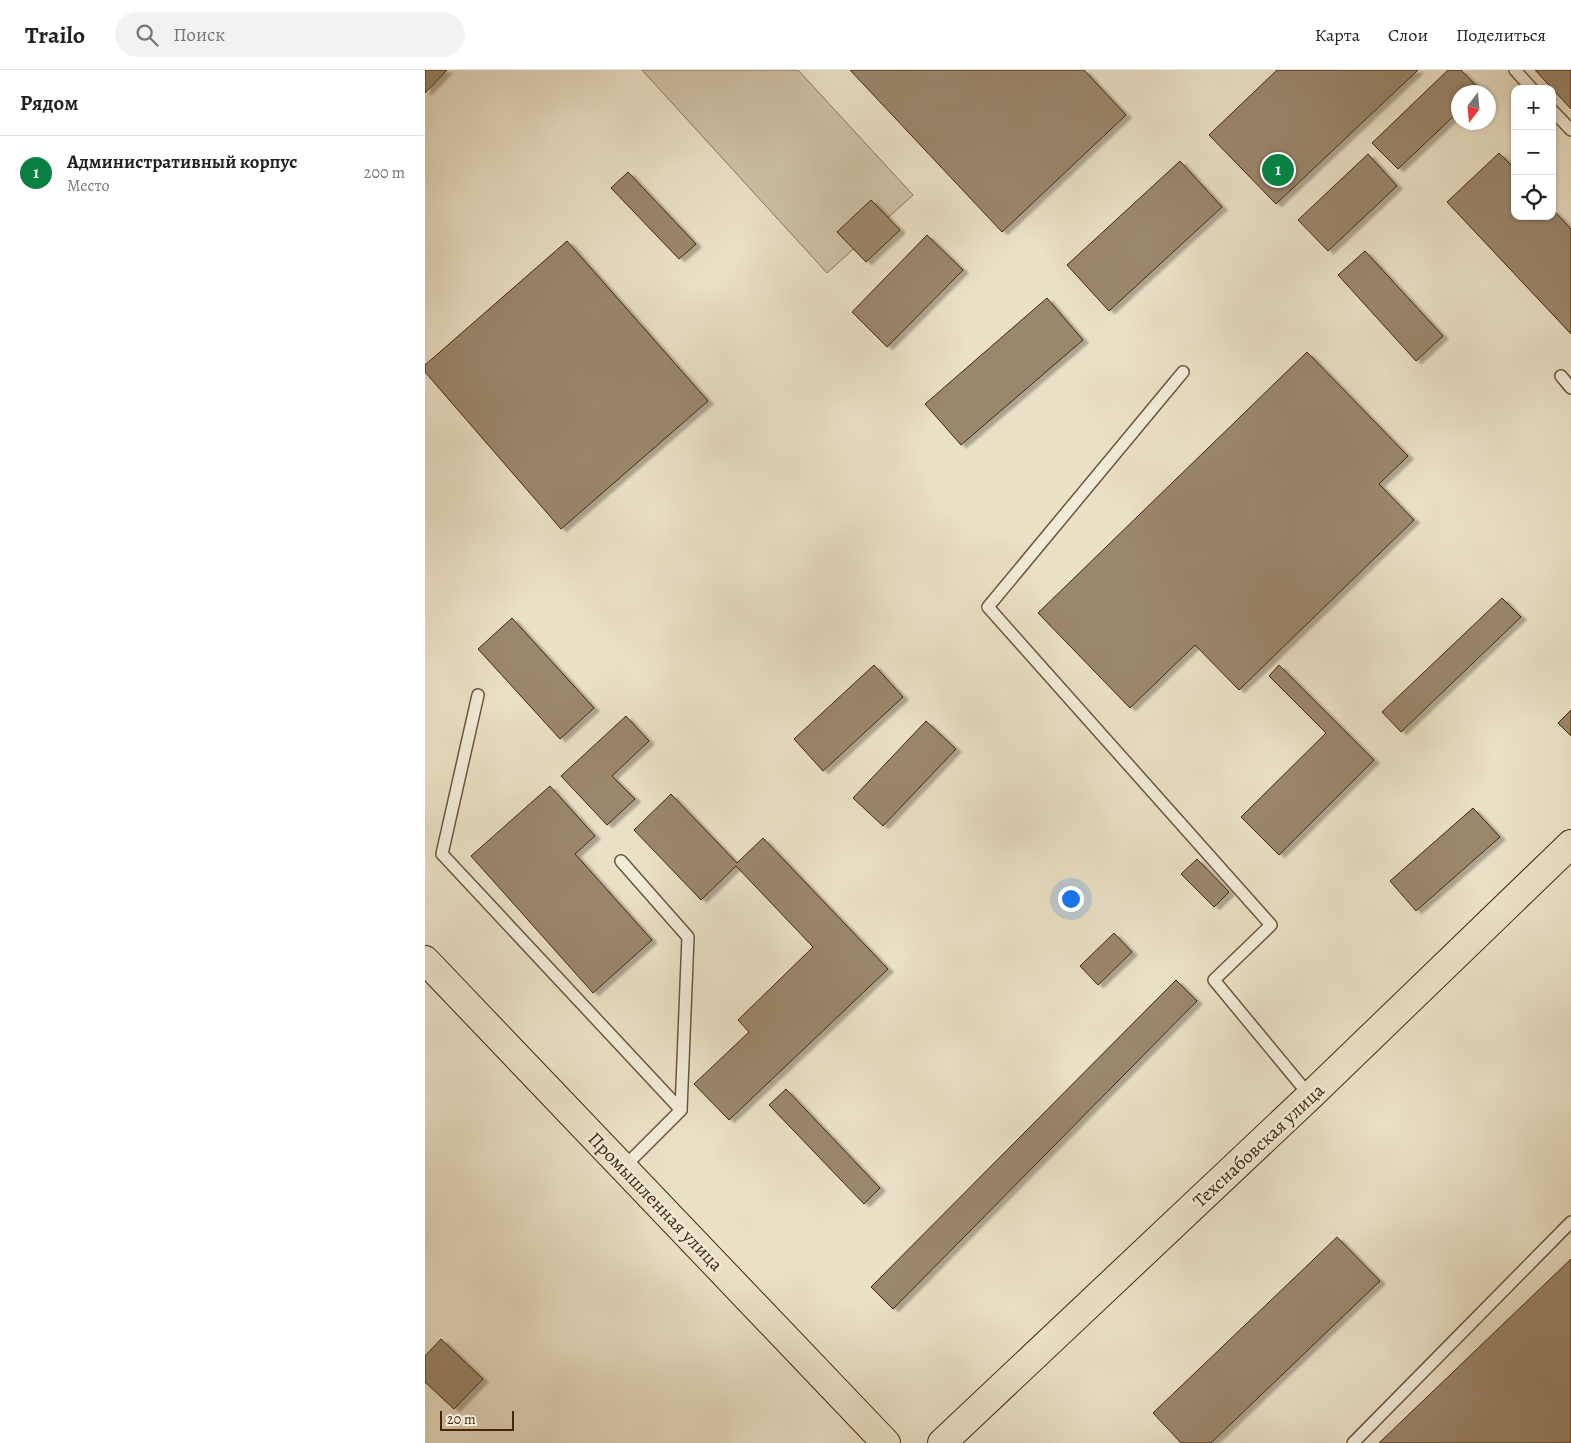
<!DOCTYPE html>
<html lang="ru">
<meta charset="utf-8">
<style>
:root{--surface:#fff;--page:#f2f2f2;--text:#222;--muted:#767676;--line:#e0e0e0;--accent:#0b8043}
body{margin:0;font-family:Alegreya,serif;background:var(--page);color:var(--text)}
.controls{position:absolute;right:15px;top:15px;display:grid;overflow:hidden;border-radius:10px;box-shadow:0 1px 4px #0004}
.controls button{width:45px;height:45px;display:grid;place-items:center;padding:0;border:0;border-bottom:1px solid var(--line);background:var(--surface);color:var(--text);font:25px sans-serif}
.compass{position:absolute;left:1026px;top:15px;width:45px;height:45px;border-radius:50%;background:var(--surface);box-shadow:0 1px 4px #0004;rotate:196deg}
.scale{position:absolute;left:15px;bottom:12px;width:74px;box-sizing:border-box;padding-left:5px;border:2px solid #45270b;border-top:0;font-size:14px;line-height:18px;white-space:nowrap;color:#45270b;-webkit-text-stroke:4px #f1ebd9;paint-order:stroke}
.you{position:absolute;left:645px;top:828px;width:18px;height:18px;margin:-12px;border:4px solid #fff;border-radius:50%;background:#1a73e8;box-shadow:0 0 0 8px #1a73e833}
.badge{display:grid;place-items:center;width:32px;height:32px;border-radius:50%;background:var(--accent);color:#fff;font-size:16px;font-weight:700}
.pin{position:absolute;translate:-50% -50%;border:2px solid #fff;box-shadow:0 1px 5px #0006}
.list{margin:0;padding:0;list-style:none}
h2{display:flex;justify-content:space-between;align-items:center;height:65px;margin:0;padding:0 20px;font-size:21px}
h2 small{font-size:16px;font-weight:400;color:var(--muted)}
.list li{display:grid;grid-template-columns:32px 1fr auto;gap:15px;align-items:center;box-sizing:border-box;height:75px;padding:0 20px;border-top:1px solid var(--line)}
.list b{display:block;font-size:19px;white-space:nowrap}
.list p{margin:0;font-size:16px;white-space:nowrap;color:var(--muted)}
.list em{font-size:16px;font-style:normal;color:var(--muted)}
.icon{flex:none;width:28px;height:28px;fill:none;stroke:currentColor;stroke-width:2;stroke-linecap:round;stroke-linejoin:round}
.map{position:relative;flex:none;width:1146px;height:1373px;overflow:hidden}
header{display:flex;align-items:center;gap:30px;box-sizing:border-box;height:70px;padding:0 25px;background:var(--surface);border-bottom:1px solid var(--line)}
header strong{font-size:24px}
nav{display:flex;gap:28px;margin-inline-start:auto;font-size:18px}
.search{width:350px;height:45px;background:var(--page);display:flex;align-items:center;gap:12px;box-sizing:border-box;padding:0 18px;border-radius:28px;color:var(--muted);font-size:19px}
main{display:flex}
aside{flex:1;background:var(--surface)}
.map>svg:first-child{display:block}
</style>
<header>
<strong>Trailo</strong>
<div class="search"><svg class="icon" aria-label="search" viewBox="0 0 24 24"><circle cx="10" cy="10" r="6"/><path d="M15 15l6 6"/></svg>Поиск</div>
<nav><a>Карта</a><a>Слои</a><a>Поделиться</a></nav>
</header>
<main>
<aside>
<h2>Рядом<small></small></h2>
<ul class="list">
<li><span class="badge">1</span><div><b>Административный корпус</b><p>Место</p></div><em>200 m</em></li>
</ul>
</aside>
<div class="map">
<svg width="1146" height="1373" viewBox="0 0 1146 1373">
<defs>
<filter id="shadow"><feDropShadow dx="5.5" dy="3" stdDeviation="1" flood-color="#0004"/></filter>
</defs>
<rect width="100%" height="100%" fill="#eae0c5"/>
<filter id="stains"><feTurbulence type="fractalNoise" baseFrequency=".004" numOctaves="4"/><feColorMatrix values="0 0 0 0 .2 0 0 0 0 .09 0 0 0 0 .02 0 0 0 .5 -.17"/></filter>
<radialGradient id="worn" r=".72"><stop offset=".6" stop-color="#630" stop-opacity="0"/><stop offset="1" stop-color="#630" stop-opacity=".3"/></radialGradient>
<!-- green -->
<polygon fill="#cec1a5" stroke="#8a7458" points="217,0 373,0 488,125 402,203"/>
<!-- building -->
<g fill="#9b876c" stroke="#45270b" filter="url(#shadow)">
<polygon points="0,0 22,0 0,23"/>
<polygon points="425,0 659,0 701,45 577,162"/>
<polygon points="852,0 993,0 851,134 784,65"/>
<polygon points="1023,0 1036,0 1055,20 1053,22 1034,22 1034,41 973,99 947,73"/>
<polygon points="1110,0 1146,0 1146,39"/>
<polygon points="1074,83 1090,99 1090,146 1127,146 1127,139 1146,159 1146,264 1022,132"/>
<polygon points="943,84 972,116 903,181 873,150"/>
<polygon points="755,91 797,137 684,241 642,195"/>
<polygon points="203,102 271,174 254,189 186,118"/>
<polygon points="446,130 475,160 441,192 412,162"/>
<polygon points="502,165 538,200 462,277 427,242"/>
<polygon points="142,171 283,331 136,459 0,302 0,295"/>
<polygon points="940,181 1018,266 991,291 913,205"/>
<polygon points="622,228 658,270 536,375 500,334"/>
<polygon points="882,282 983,386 954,414 989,450 814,620 770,575 705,638 613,543"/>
<polygon points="1077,528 1096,547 976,662 957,642"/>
<polygon points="87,548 169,638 135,669 53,579"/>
<polygon points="449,595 478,627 398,701 369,669"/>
<polygon points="854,595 949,690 854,785 816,747 901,663 844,606"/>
<polygon points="1146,640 1146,666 1133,653"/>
<polygon points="201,646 224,671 187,706 210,729 182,755 136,706"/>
<polygon points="501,651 531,679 458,756 428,728"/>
<polygon points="125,716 170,766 150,784 227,870 168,923 46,786"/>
<polygon points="246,724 312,793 338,768 463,899 304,1050 269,1014 324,962 313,950 388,877 311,796 276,830 209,760"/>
<polygon points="1048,738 1075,767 991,841 965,811"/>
<polygon points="772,789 804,822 789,837 756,804"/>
<polygon points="689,863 707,882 673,915 655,896"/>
<polygon points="751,910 772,931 468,1239 446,1217"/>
<polygon points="361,1019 455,1118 439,1134 344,1035"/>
<polygon points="912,1167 955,1211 786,1373 756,1373 728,1343"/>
<polygon points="1146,1189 1146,1373 954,1373"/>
<polygon points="16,1269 58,1309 29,1339 0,1312 0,1286"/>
</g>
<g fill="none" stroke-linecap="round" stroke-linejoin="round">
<defs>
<g id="lane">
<polyline points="1090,0 1107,19"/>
<polyline points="1127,40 1146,60"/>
<polyline points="758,302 563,537 846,855 789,910 885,1026"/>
<polyline points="1136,306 1146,318"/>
<polyline points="53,625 17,784 256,1040"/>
<polyline points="196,791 263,867 256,1040 199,1097"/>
<polyline points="928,1373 1146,1152"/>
</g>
<g id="primary">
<polyline points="0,890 461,1373"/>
<polyline points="517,1373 885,1026 1146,774"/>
</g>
</defs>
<!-- lane casing -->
<use href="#lane" stroke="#6e553a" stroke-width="14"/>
<!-- primary casing -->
<use href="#primary" stroke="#45270b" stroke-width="30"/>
<!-- lane -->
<use href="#lane" stroke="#f1ebd9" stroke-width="11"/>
<!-- primary -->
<use href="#primary" stroke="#eae0c5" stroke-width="28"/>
</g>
<g text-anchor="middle" stroke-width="5" stroke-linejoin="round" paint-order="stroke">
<!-- street labels -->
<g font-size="19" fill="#45270b" stroke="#f1ebd9">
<text transform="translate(833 1075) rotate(-43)" y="7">Техснабовская улица</text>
<text transform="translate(231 1131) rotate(46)" y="7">Промышленная улица</text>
</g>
</g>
<rect width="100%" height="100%" filter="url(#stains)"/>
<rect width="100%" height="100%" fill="url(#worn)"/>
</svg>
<div class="controls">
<button>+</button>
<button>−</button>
<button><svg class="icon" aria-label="locate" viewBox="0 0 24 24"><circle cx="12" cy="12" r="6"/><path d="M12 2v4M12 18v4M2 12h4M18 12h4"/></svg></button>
</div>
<svg class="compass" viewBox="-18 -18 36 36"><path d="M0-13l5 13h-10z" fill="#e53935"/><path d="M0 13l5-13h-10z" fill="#767676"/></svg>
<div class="scale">20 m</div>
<div class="you"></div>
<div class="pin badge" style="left:853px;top:100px">1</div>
</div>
</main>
